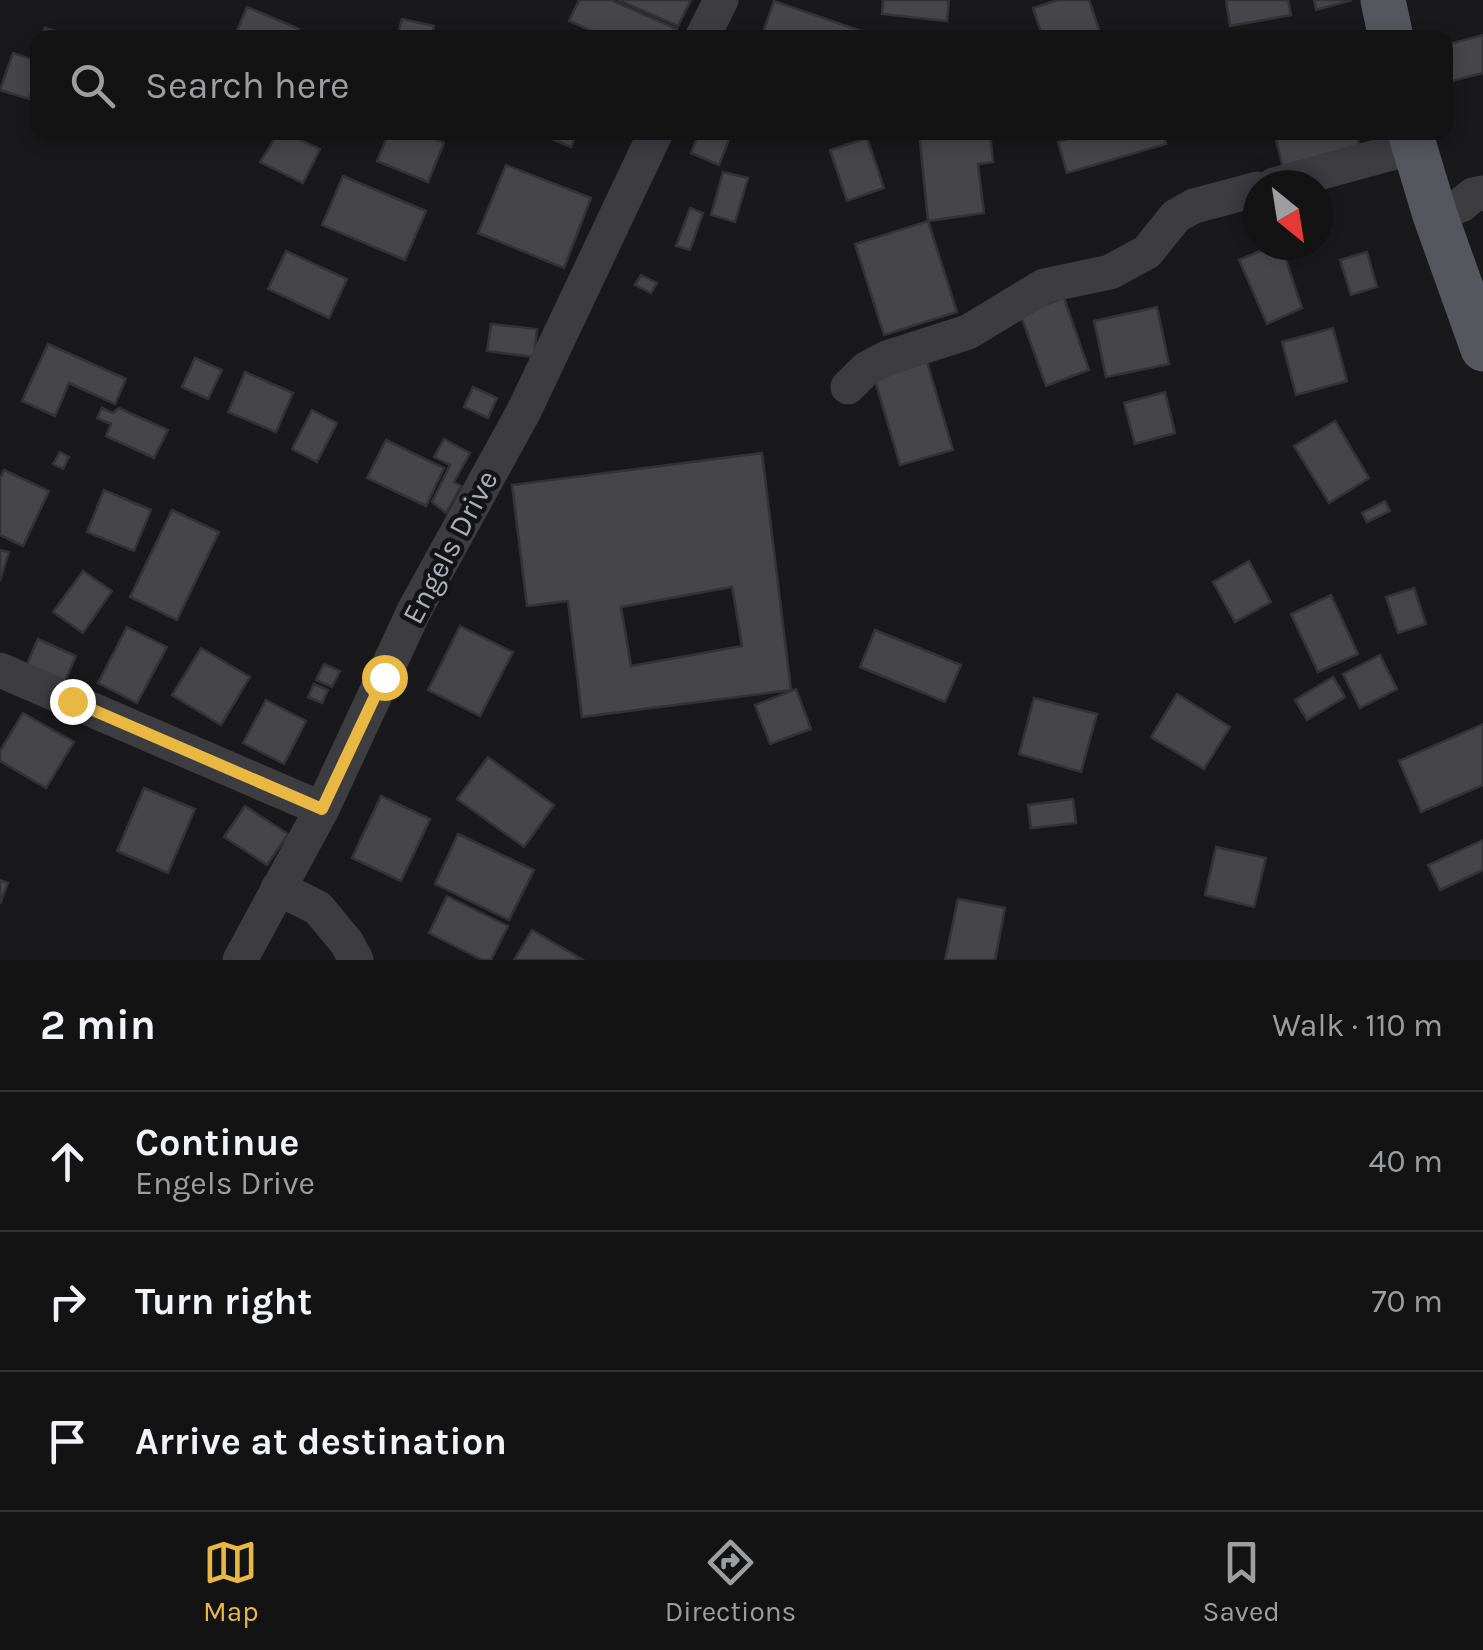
<!DOCTYPE html>
<meta charset="utf-8">
<style>
:root{--surface:#131314;--page:#202022;--text:#f1f3f6;--muted:#9d9ea0;--line:#323234;--accent:#e8b843}
body{margin:0;font-family:Karla,sans-serif;background:var(--page);color:var(--text)}
.compass{position:absolute;left:1243px;top:170px;width:90px;height:90px;border-radius:50%;background:var(--surface);box-shadow:0 5px 15px #0003;rotate:150deg}
.stop{position:absolute;width:30px;height:30px;margin:-22px;border:8px solid #e8b843;border-radius:50%;background:#fff}
.stop.end{background:#e8b843;border-color:#fff;box-shadow:0 2px 10px #0008}
.list{margin:0;padding:0;list-style:none}
h2{display:flex;justify-content:space-between;align-items:center;height:130px;margin:0;padding:0 40px;font-size:42px}
h2 small{font-size:32px;font-weight:400;color:var(--muted)}
.list li{display:grid;grid-template-columns:65px 1fr auto;gap:30px;align-items:center;box-sizing:border-box;height:140px;padding:0 40px;border-top:2px solid var(--line)}
.list b{display:block;font-size:38px;white-space:nowrap}
.list p{margin:0;font-size:32px;white-space:nowrap;color:var(--muted)}
.list em{font-size:32px;font-style:normal;color:var(--muted)}
.icon{flex:none;width:55px;height:55px;fill:none;stroke:currentColor;stroke-width:2;stroke-linecap:round;stroke-linejoin:round}
.map{position:relative;flex:none;width:1483px;height:960px;overflow:hidden}
.search{position:absolute;background:var(--surface);box-shadow:0 5px 15px #0003;left:30px;right:30px;top:30px;height:110px;display:flex;align-items:center;gap:25px;box-sizing:border-box;padding:0 35px;border-radius:20px;color:var(--muted);font-size:38px}
.sheet{height:550px;background:var(--surface)}
nav{display:flex;justify-content:space-around;align-items:center;box-sizing:border-box;height:140px;border-top:2px solid var(--line);background:var(--surface);font-size:28px;color:var(--muted)}
nav a{display:grid;justify-items:center;gap:5px}
nav .on{color:var(--accent)}
.map>svg:first-child{display:block}
</style>
<div class="map">
<svg width="1483" height="960" viewBox="0 0 1483 960">
<rect width="100%" height="100%" fill="#19191b"/>
<!-- building -->
<g fill="#46464a" stroke="#333336" stroke-width="2.5" fill-rule="evenodd">
<polygon points="579,0 611,0 677,29 673,38 607,38 569,21"/>
<polygon points="618,0 691,0 678,26"/>
<polygon points="883,0 949,0 947,21 882,14"/>
<polygon points="1058,0 1089,0 1102,38 1043,38 1033,8"/>
<polygon points="1226,0 1288,0 1291,15 1230,26"/>
<polygon points="1314,0 1352,0 1316,10"/>
<polygon points="774,1 864,32 862,38 761,38"/>
<polygon points="247,7 299,29 296,38 234,38"/>
<polygon points="402,19 434,26 431,38 397,38"/>
<polygon points="45,28 66,34 65,38 42,38"/>
<polygon points="1483,35 1483,73 1448,82 1446,71 1446,45"/>
<polygon points="38,50 38,80 36,79 29,99 0,90 13,53 34,60"/>
<polygon points="279,132 284,132 320,149 303,183 260,162"/>
<polygon points="389,132 419,132 444,143 428,182 377,161"/>
<polygon points="536,132 577,132 571,147"/>
<polygon points="699,132 732,132 719,165 691,153"/>
<polygon points="919,132 990,132 993,162 978,164 984,213 928,221"/>
<polygon points="1089,132 1163,132 1166,144 1067,173 1058,142"/>
<polygon points="1274,132 1356,132 1361,153 1284,172"/>
<polygon points="867,138 884,188 847,201 830,150"/>
<polygon points="506,165 591,198 564,268 478,233"/>
<polygon points="723,172 748,178 735,222 711,215"/>
<polygon points="343,176 426,211 405,260 322,225"/>
<polygon points="690,208 703,213 690,250 676,246"/>
<polygon points="928,221 957,312 884,335 855,244"/>
<polygon points="1274,245 1281,245 1302,308 1267,324 1239,260"/>
<polygon points="286,251 347,279 329,318 268,289"/>
<polygon points="1367,252 1377,287 1351,295 1340,260"/>
<polygon points="641,275 657,283 651,293 635,285"/>
<polygon points="1064,298 1089,370 1046,386 1020,313"/>
<polygon points="1157,307 1169,364 1106,377 1094,321"/>
<polygon points="491,324 537,329 534,357 487,351"/>
<polygon points="1333,328 1347,381 1296,395 1282,342"/>
<polygon points="48,344 126,379 115,404 69,383 55,416 22,401"/>
<polygon points="195,358 222,370 208,399 182,387"/>
<polygon points="927,362 953,450 900,465 874,377"/>
<polygon points="245,372 293,393 276,432 228,412"/>
<polygon points="473,387 497,398 488,418 464,407"/>
<polygon points="1165,392 1175,433 1135,444 1124,403"/>
<polygon points="102,408 113,413 119,408 168,430 154,458 106,436 111,424 97,418"/>
<polygon points="312,410 337,423 317,462 292,449"/>
<polygon points="1335,421 1369,478 1329,503 1294,446"/>
<polygon points="444,439 470,453 454,482 461,486 446,513 432,502 450,465 434,457"/>
<polygon points="386,440 444,468 426,506 367,478"/>
<polygon points="60,452 69,457 63,469 53,464"/>
<path d="M 762,453 L 791,690 L 582,717 L 568,601 L 527,606 L 512,485 ZM 732,587 L 742,646 L 631,666 L 621,607 Z"/>
<polygon points="4,470 49,491 23,546 0,535 0,478"/>
<polygon points="104,490 151,510 134,551 87,532"/>
<polygon points="1385,501 1390,511 1367,522 1362,513"/>
<polygon points="172,510 219,532 177,620 130,597"/>
<polygon points="0,550 9,552 0,581"/>
<polygon points="1249,561 1271,602 1235,622 1213,582"/>
<polygon points="83,571 112,591 83,633 53,612"/>
<polygon points="1414,588 1426,624 1398,633 1386,597"/>
<polygon points="1331,595 1358,654 1318,672 1291,614"/>
<polygon points="460,626 513,652 480,716 428,690"/>
<polygon points="127,627 167,647 137,703 98,683"/>
<polygon points="875,630 961,665 945,702 860,667"/>
<polygon points="38,639 76,656 64,683 26,666"/>
<polygon points="201,648 250,677 221,725 172,695"/>
<polygon points="1380,655 1397,689 1360,708 1343,674"/>
<polygon points="324,664 340,671 332,687 316,680"/>
<polygon points="1333,677 1345,697 1307,720 1295,700"/>
<polygon points="314,684 328,690 322,703 308,697"/>
<polygon points="796,689 811,729 770,744 755,705"/>
<polygon points="1177,694 1230,727 1204,769 1151,737"/>
<polygon points="1034,698 1097,714 1081,772 1019,754"/>
<polygon points="266,700 306,721 284,764 243,743"/>
<polygon points="23,713 74,742 46,788 0,761 0,751"/>
<polygon points="1483,724 1483,785 1421,812 1399,761"/>
<polygon points="488,757 554,805 524,847 457,799"/>
<polygon points="144,788 195,809 168,873 117,851"/>
<polygon points="381,796 430,819 401,881 352,858"/>
<polygon points="1073,799 1076,823 1031,828 1028,805"/>
<polygon points="245,806 288,834 267,865 224,837"/>
<polygon points="458,834 534,870 509,920 435,884"/>
<polygon points="1483,840 1483,870 1440,890 1428,865"/>
<polygon points="1216,847 1266,858 1254,907 1205,895"/>
<polygon points="0,880 8,883 0,904"/>
<polygon points="447,896 508,926 491,960 482,960 429,933"/>
<polygon points="958,899 1005,908 995,960 945,960"/>
<polygon points="532,930 583,960 514,960"/>
</g>
<g fill="none" stroke-linecap="round" stroke-linejoin="round">
<!-- minor -->
<g stroke="#3c3c41" stroke-width="35">
<polyline points="702,38 721,0"/>
<polyline points="1274,185 1413,147"/>
<polyline points="1435,215 1461,205 1473,195 1483,193"/>
<polyline points="848,387 866,369 887,358 968,332 1044,286 1110,272 1147,252 1176,216 1194,206 1258,189"/>
<polyline points="0,670 322,809"/>
<polyline points="278,888 318,908 347,943 356,960"/>
<polyline points="240,960 322,809 414,611 524,411 656,132"/>
</g>
<!-- major -->
<g stroke="#56575e" stroke-width="45">
<polyline points="1383,0 1391,38"/>
<polyline points="1410,132 1435,215 1483,349"/>
</g>
</g>
<g fill="none" stroke-linecap="round" stroke-linejoin="round">
<!-- route -->
<polyline stroke="#e8b843" stroke-width="12" points="72,701 322,809 384,677"/>
</g>
<g text-anchor="middle" stroke-width="9" stroke-linejoin="round" paint-order="stroke">
<!-- street labels -->
<g font-size="30" fill="#acafb9" stroke="#141416">
<text transform="translate(450 547) rotate(-62)" y="10">Engels Drive</text>
</g>
</g>
</svg>
<svg class="compass" viewBox="-18 -18 36 36"><path d="M0-13l5 13h-10z" fill="#e53935"/><path d="M0 13l5-13h-10z" fill="#9d9ea0"/></svg>
<div class="stop" style="left:384px;top:677px"></div>
<div class="stop end" style="left:72px;top:701px"></div>
<div class="search"><svg class="icon" aria-label="search" viewBox="0 0 24 24"><circle cx="10" cy="10" r="6"/><path d="M15 15l6 6"/></svg>Search here</div>
</div>
<section class="sheet">
<h2>2 min<small>Walk · 110 m</small></h2>
<ul class="list">
<li><svg class="icon" aria-label="ahead" viewBox="0 0 24 24"><path d="M12 20V5M6 11l6-6 6 6"/></svg><div><b>Continue</b><p>Engels Drive</p></div><em>40 m</em></li>
<li><svg class="icon" aria-label="right" viewBox="0 0 24 24"><path d="M7 20v-9h11M14 6l5 5-5 5"/></svg><div><b>Turn right</b></div><em>70 m</em></li>
<li><svg class="icon" aria-label="arrive" viewBox="0 0 24 24"><path d="M6 21V4h12l-3 4 3 4H6"/></svg><div><b>Arrive at destination</b></div></li>
</ul>
</section>
<nav>
<a class="on"><svg class="icon" aria-label="map" viewBox="0 0 24 24"><path d="M3 6l6-2 6 2 6-2v14l-6 2-6-2-6 2zM9 4v14M15 6v14"/></svg>Map</a>
<a><svg class="icon" aria-label="directions" viewBox="0 0 24 24"><path d="M12 3l9 9-9 9-9-9zM9 14v-3h6M13 9l2 2-2 2"/></svg>Directions</a>
<a><svg class="icon" aria-label="saved" viewBox="0 0 24 24"><path d="M7 4h10v16l-5-4-5 4z"/></svg>Saved</a>
</nav>
